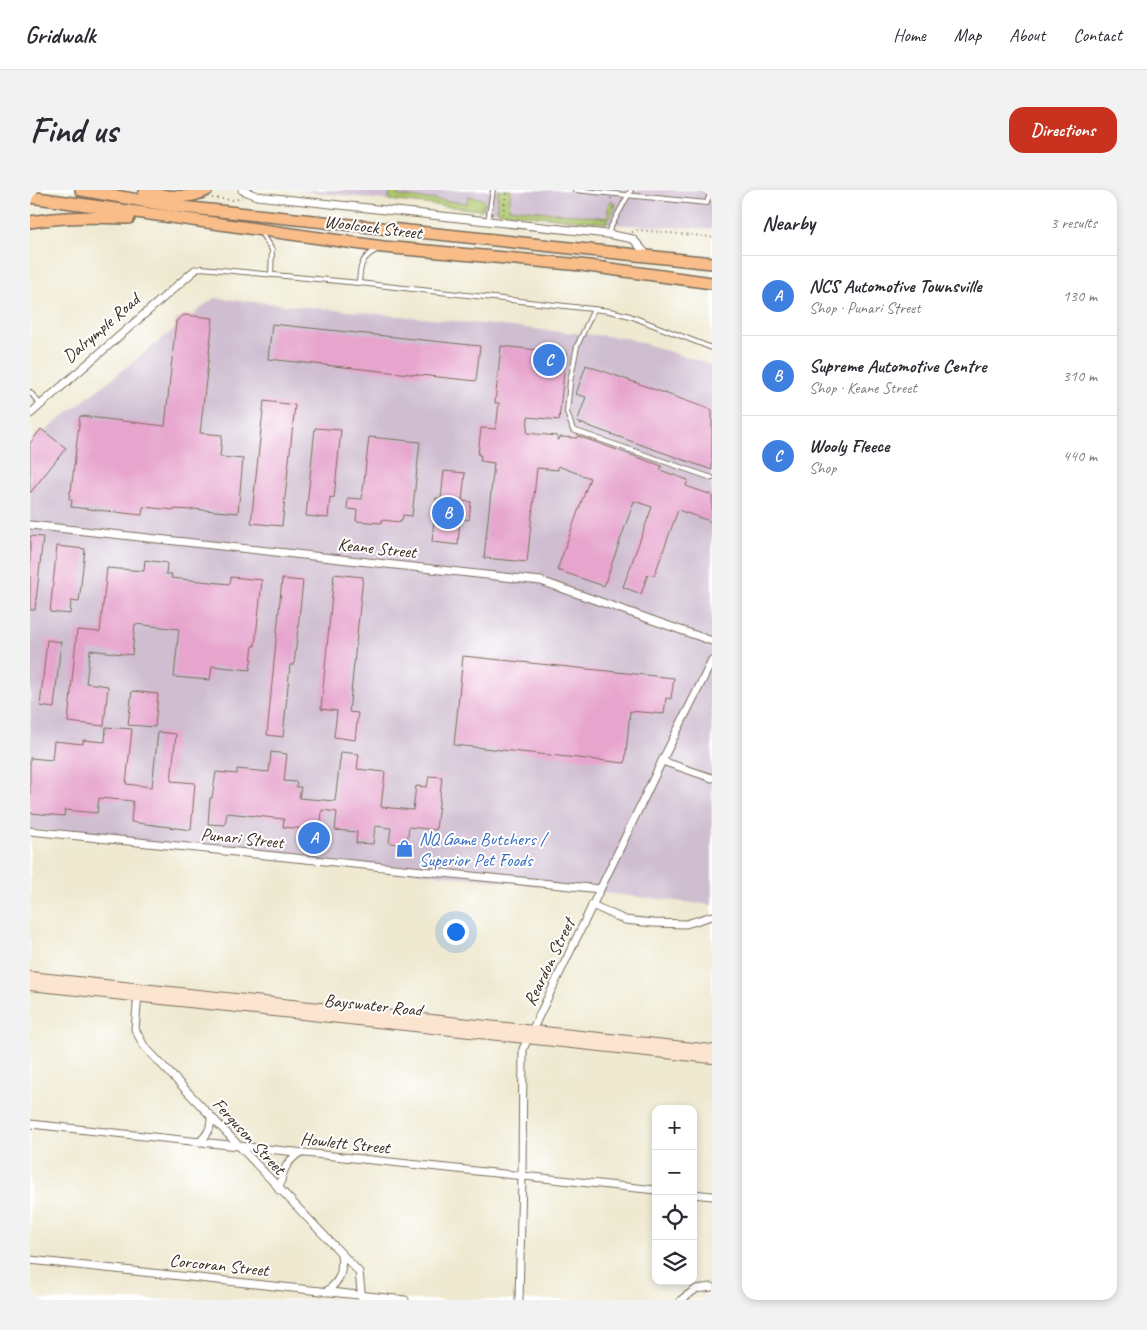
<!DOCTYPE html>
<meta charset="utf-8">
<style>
:root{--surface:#fff;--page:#f2f2f3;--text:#2b2b33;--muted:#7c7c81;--line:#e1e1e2;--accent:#c8321e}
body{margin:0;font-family:Caveat,sans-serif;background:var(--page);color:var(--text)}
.controls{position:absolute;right:15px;bottom:15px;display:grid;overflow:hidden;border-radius:10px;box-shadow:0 2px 8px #0003}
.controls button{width:45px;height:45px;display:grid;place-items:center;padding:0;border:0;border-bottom:1px solid var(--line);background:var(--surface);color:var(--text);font:25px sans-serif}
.you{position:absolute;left:425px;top:741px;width:18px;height:18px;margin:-12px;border:4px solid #fff;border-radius:50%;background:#1a73e8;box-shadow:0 0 0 8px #1a73e833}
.badge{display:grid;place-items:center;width:32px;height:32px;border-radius:50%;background:var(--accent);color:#fff;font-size:16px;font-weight:700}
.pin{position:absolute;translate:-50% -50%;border:2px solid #fff;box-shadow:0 1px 5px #0006}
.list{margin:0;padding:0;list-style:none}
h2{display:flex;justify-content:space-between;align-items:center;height:65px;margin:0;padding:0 20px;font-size:21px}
h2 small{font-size:16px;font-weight:400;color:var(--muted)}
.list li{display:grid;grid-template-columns:32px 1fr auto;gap:15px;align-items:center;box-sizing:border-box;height:80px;padding:0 20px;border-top:1px solid var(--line)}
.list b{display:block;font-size:19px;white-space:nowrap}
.list p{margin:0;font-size:16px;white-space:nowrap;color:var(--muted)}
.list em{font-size:16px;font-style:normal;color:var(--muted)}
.icon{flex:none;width:28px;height:28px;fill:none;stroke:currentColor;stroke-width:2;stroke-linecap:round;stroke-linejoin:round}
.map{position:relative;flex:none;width:682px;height:1110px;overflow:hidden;border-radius:15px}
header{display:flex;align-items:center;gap:30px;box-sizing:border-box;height:70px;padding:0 25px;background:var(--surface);border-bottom:1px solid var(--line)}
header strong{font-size:24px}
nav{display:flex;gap:28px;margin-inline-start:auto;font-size:18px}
.intro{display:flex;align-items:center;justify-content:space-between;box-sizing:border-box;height:120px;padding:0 30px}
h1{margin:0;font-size:35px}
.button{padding:12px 22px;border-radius:15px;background:var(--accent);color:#fff;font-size:18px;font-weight:700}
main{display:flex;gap:30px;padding:0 30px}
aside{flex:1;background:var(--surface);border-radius:15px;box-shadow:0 2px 8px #0003}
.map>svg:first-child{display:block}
</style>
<header>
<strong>Gridwalk</strong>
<nav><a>Home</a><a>Map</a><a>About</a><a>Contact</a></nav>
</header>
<div class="intro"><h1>Find us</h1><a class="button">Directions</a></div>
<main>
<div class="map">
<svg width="682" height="1110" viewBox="0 0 682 1110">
<rect width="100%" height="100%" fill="#fff"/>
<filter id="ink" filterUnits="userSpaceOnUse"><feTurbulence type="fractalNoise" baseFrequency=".02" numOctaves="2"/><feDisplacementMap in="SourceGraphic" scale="10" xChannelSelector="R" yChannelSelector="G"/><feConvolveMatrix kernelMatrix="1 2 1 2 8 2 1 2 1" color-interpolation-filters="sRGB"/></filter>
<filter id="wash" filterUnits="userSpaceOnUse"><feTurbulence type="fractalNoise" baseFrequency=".0096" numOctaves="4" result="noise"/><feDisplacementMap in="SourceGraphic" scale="20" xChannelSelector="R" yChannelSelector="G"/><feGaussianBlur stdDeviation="1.12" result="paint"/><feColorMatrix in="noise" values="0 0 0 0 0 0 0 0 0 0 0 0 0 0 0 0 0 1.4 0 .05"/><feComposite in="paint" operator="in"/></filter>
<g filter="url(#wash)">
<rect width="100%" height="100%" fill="#eee9d0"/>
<!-- industrial -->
<g fill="#cfbdd0">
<polygon points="264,0 682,0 682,39 576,34"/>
<polygon points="184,108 596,148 682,175 682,715 0,639 0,253"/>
</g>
<!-- green -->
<g fill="#aec76d" stroke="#747846">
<polygon points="360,0 369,0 368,6 437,13 438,6 451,8 455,12 451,20 359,10"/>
<polygon points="468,0 481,0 479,18 577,28 579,12 585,13 586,16 576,33 468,22 467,17"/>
</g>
<g id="blocks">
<!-- building -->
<g fill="#e7a5ce">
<polygon points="154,125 183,128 170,243 192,245 190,267 213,269 208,323 163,319 162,320 145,319 145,320 113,317 112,325 41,317 42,310 39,309 40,301 41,301 50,226 135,236 146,131"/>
<polygon points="242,134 450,156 446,191 238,169"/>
<polygon points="471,156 536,163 529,230 498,227 497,243 527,246 527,250 529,250 530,247 547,248 548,246 632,276 630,280 658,290 656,296 682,305 682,332 648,320 624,386 618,384 611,404 593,397 622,317 604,311 574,396 527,380 560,288 528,276 528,280 507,278 497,372 454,368 464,273 450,271 451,265 448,265 451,238 466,239 469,213 465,213"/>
<polygon points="556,175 682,220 682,280 547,232 556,207 546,204"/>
<polygon points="234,211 265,215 252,336 221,333"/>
<polygon points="285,238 311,240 304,308 300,307 298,328 276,326"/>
<polygon points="11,239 36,258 0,303 0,253"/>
<polygon points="339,247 390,252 382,326 373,325 372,330 370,330 370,332 352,330 351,333 326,331 327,320 317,319 318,308 332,309"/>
<polygon points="414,281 435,283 432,311 441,312 439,330 430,328 428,355 402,352 406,308 411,309"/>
<polygon points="0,346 13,347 5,420 0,420"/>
<polygon points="27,356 55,359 49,412 41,411 40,424 20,422"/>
<polygon points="115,370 137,373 136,384 142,384 141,388 200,394 201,387 232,390 225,456 223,455 220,480 182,476 180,490 144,487 149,439 105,434 102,465 60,460 56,493 78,496 74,536 38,532 47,440 70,442 77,378 114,381"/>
<polygon points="304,384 333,387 319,522 328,523 325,550 304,547 307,521 291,519"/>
<polygon points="252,389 273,391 264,475 260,475 253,547 237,545"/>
<polygon points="17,450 31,452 24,518 10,516"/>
<polygon points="433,466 644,488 641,509 636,508 634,524 600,521 595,573 424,555"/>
<polygon points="102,501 128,504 125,537 98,535"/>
<polygon points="76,537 102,539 96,594 122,597 128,542 146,544 141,591 165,593 161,640 101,632 103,611 69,608 67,623 35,620 34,626 0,623 0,568 22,570 24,551 53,554 53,550 75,552"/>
<polygon points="241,562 257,564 254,591 267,592 266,597 271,597 269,608 305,611 311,562 329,564 327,579 355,582 351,617 383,620 386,596 397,597 399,586 412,587 406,640 379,637 377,655 359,653 361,638 345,636 343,654 326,653 327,642 305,640 307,622 292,620 290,646 288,645 288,650 275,649 276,639 253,637 254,629 197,623 195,635 178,634 180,608 182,608 186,582 207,584 207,579 239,582"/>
</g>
</g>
</g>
<g filter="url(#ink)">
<use href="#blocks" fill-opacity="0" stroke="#7a6d5c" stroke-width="1"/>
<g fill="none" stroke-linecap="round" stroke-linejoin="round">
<defs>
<g id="service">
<polyline points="545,0 677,13 681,0"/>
<polyline points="458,31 463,0"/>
<polyline points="231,43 242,60 241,85"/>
<polyline points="577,44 601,0"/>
<polyline points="165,80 171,78 329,93 580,121 600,126 682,158"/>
<path d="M 329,93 C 330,77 331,67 347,60"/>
<polyline points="564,119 547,156 540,192 537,222 543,240 682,288"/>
<polyline points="0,202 10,214"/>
</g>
<g id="minor">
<polyline points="212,0 227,6 577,44 603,49 618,66"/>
<polyline points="0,224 165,80"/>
<polyline points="0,335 511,391 682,451"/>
<polyline points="632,571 682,588"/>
<polyline points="0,641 570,699"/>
<polyline points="562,715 595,730 623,733 656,734 682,726"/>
<polyline points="108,804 105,839 114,856 329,1082 332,1110"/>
<polyline points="0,934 626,1000"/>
<path d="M 169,952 C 178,945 181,938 181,927"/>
<path d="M 249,1000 C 252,983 255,973 269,963"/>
<polyline points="663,1004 682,1006"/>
<polyline points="0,1070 375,1110"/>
<path d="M 296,1102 C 311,1090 313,1083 311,1064"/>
<polyline points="489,1110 492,987 493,859 632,571 682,471"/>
<polyline points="651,1110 666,1099 682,1097"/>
</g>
<g id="secondary">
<polyline points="0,787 682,860"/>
<polyline points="0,795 682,868"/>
</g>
<g id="primary">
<polyline points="51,0 142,16 682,73"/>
<path d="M 114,4 C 137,5 156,11 177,0"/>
<polyline points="0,7 353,57 551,75 682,93"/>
<path d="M 0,32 C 33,26 65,27 99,28"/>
</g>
</defs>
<!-- service casing -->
<use href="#service" stroke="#7a6d5c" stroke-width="6"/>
<!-- minor casing -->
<use href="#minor" stroke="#7a6d5c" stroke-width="9"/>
<!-- secondary casing -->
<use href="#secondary" stroke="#7a6d5c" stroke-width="12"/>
<!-- primary casing -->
<use href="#primary" stroke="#7a6d5c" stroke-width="14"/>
<!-- path -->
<g stroke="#7a6d5c" stroke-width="2" stroke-dasharray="1 4" stroke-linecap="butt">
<polyline points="182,8 204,10 212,8"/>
<polyline points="581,8 581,16 584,19"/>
<polyline points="473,24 477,0"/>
<polyline points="602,42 608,40 682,47"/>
</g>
<!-- service -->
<use href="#service" stroke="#fff" stroke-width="4"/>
<!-- minor -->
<use href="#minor" stroke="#fff" stroke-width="7"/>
<!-- secondary -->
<use href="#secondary" stroke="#fce5d0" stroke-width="10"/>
<!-- primary -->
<use href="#primary" stroke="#f8bd89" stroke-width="11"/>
</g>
</g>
<!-- icons -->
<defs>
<symbol id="shop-bare" viewBox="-9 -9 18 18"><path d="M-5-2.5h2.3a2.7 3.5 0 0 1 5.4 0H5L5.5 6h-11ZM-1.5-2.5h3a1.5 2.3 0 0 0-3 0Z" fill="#3f7fe0" stroke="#fff" stroke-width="2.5" paint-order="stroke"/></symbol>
</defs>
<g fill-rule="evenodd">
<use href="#shop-bare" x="362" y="646" width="25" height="25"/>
</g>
<g text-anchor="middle" stroke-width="4" stroke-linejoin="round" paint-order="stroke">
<!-- street labels -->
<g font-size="18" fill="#3b2a1e" stroke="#fff">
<text transform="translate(343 37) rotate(7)" y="6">Woolcock Street</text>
<text transform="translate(71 138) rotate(-41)" y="6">Dalrymple Road</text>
<text transform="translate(347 358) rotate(6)" y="6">Keane Street</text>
<text transform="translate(212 648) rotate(6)" y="6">Punari Street</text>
<text transform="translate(519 772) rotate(-64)" y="6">Reardon Street</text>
<text transform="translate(343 815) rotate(6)" y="6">Bayswater Road</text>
<text transform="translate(219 946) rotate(47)" y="6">Ferguson Street</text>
<text transform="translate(315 953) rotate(6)" y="6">Howlett Street</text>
<text transform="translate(189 1075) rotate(6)" y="6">Corcoran Street</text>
</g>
<!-- shop labels -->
<g font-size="18" fill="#366cbe" stroke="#fff" text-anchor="start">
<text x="389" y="655">NQ Game Butchers /<tspan x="389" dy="21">Superior Pet Foods</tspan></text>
</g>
</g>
</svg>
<div class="controls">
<button>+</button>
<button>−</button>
<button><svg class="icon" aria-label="locate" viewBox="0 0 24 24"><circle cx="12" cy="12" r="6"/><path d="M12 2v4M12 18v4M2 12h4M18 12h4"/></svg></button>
<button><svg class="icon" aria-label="layers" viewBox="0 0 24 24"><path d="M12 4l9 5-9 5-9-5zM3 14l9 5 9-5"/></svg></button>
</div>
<div class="you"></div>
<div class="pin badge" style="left:284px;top:648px;background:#3f7fe0">A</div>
<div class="pin badge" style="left:418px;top:323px;background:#3f7fe0">B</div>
<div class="pin badge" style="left:519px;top:170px;background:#3f7fe0">C</div>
</div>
<aside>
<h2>Nearby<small>3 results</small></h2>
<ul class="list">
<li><span class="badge" style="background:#3f7fe0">A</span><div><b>NCS Automotive Townsville</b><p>Shop · Punari Street</p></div><em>130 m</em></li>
<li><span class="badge" style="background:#3f7fe0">B</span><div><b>Supreme Automotive Centre</b><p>Shop · Keane Street</p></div><em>310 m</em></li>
<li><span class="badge" style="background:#3f7fe0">C</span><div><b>Wooly Fleece</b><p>Shop</p></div><em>440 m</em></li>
</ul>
</aside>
</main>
